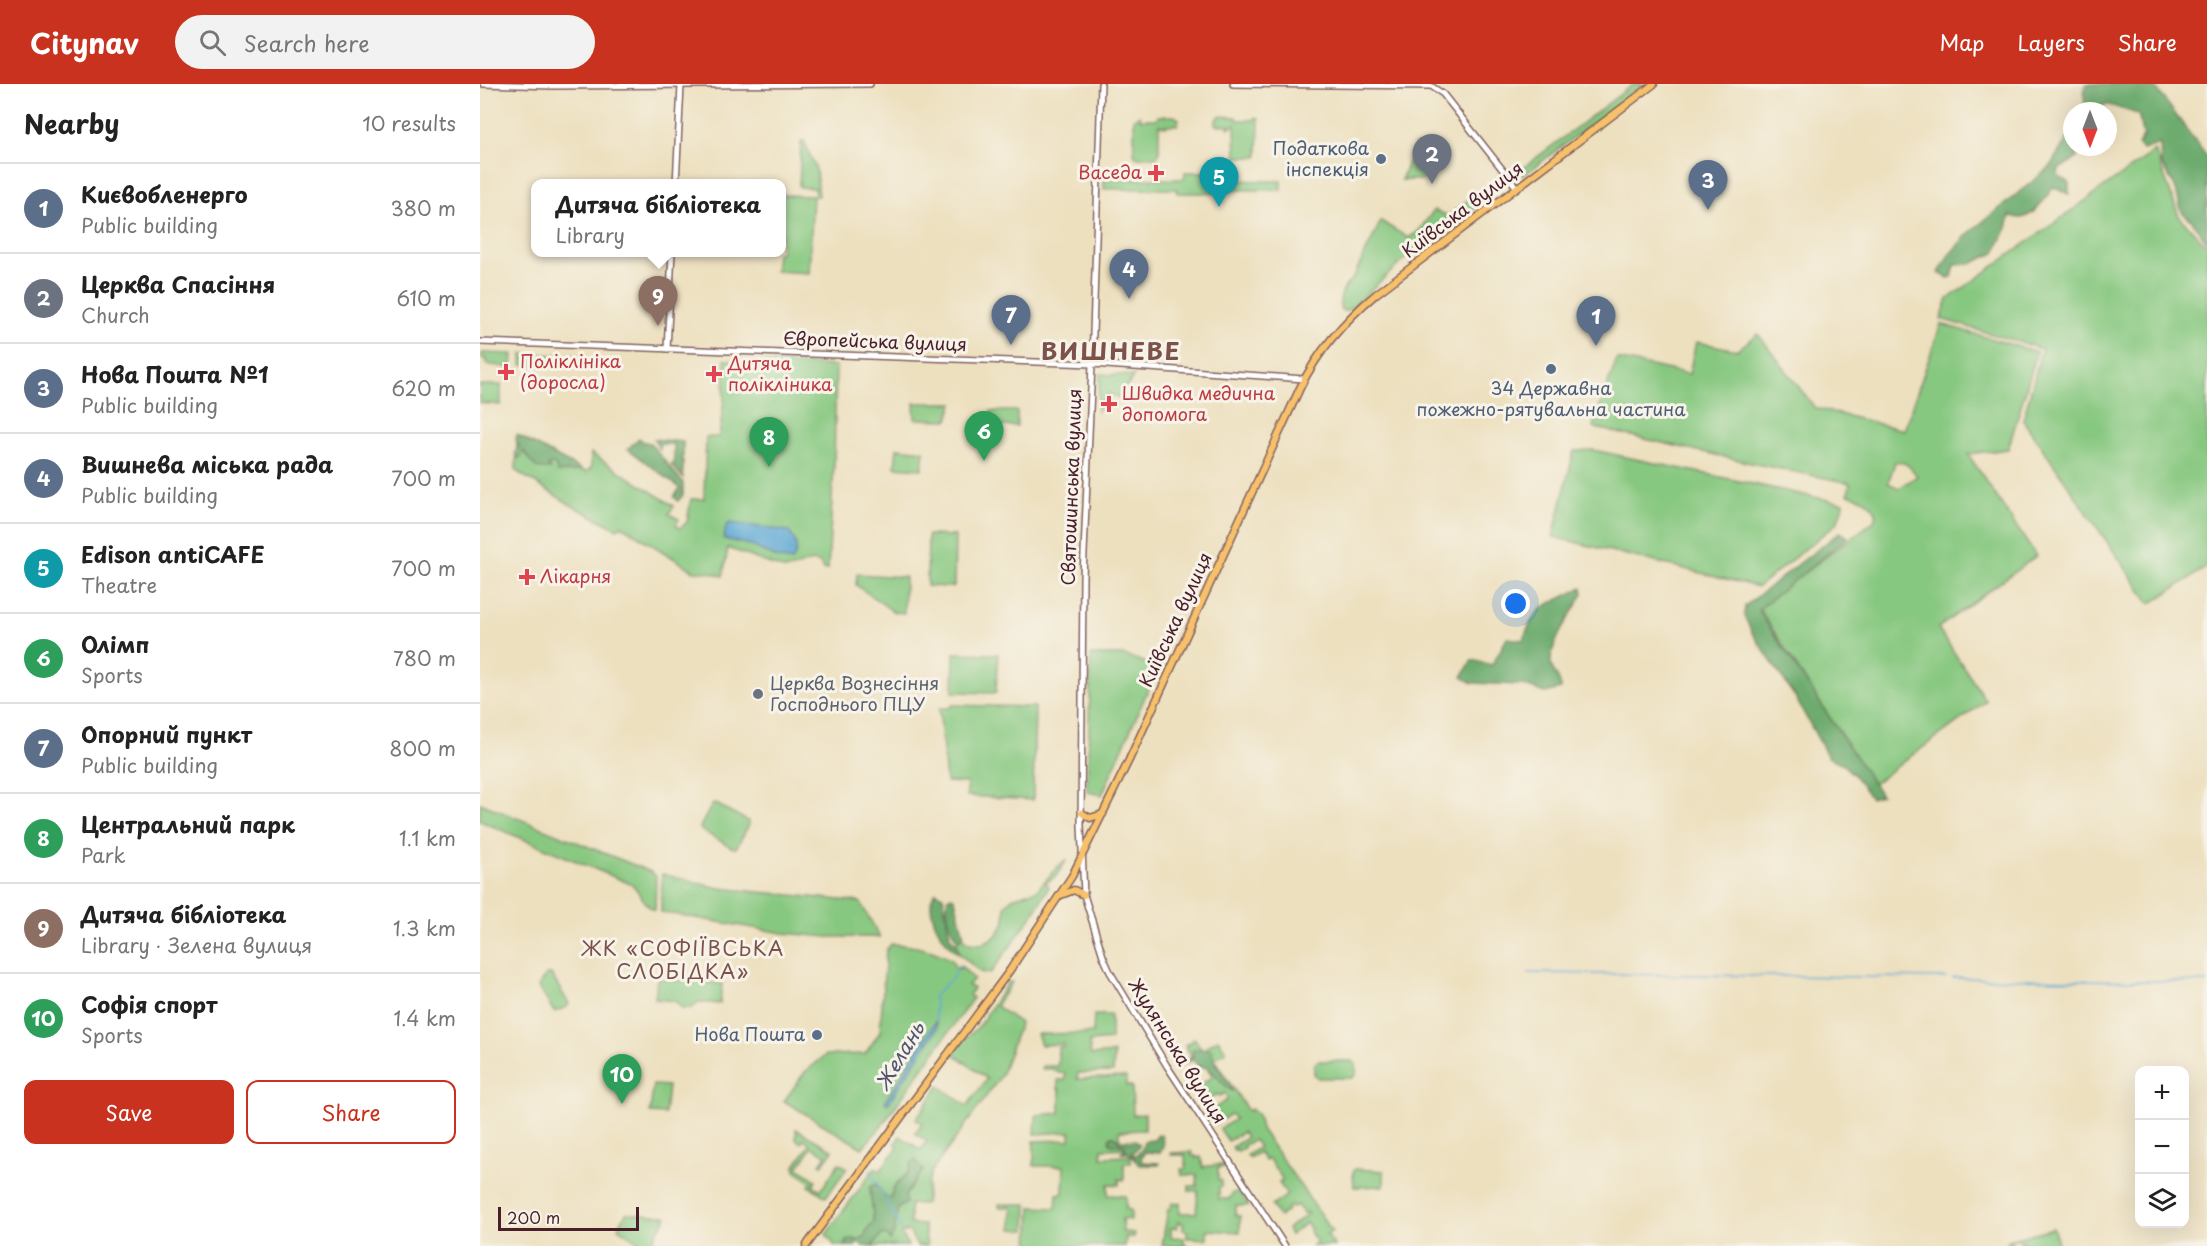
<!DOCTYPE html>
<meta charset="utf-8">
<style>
:root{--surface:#fff;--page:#f2f2f2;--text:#222;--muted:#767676;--line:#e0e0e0;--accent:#c8321e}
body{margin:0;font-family:"Playpen Sans",sans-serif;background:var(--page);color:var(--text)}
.controls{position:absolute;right:18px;bottom:18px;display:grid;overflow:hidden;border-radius:12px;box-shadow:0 6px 24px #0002}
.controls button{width:54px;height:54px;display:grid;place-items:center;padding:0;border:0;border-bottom:2px solid var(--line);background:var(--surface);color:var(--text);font:30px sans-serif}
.compass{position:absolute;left:1583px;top:18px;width:54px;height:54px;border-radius:50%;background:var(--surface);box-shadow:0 6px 24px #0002;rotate:180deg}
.scale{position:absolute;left:18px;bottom:15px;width:141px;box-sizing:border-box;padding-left:6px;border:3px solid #4a1f2b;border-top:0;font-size:16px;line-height:21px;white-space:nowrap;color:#4a1f2b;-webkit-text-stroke:4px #f7f3e8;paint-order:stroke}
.you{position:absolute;left:1036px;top:520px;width:21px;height:21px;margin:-15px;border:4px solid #fff;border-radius:50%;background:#1a73e8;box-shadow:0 0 0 9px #1a73e833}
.badge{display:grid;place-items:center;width:39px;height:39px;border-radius:50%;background:var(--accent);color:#fff;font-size:20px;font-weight:700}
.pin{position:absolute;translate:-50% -50px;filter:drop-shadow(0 2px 3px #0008)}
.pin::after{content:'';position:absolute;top:32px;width:21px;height:18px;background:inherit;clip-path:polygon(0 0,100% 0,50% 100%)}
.popup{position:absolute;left:51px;top:95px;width:255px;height:78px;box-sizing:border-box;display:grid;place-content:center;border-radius:12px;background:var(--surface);filter:drop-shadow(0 2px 4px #0005);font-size:20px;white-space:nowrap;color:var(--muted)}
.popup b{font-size:22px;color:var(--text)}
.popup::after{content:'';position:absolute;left:50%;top:100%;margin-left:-12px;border:12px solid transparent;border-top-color:var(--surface)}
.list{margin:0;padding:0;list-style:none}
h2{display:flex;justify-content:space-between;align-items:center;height:78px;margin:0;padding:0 24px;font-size:26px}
h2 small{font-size:20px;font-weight:400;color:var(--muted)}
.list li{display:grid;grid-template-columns:39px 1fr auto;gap:18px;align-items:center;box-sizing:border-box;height:90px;padding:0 24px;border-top:2px solid var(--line)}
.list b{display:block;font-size:22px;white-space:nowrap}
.list p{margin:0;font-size:20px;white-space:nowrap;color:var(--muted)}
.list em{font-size:20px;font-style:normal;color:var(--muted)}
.actions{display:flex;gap:12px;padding:18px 24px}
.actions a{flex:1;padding:14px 0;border:2px solid var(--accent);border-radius:12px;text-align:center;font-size:21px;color:var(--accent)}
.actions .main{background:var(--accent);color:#fff}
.icon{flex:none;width:33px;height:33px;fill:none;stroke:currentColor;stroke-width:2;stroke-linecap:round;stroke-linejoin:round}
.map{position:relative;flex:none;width:1727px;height:1162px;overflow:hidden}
header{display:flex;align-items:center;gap:36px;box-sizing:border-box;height:84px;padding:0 30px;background:var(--accent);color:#fff}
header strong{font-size:28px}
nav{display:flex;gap:33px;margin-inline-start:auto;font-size:21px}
.search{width:420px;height:54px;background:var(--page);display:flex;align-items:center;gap:15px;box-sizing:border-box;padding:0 21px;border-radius:33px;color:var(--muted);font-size:22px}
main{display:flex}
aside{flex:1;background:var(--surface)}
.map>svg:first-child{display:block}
</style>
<header>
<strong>Citynav</strong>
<div class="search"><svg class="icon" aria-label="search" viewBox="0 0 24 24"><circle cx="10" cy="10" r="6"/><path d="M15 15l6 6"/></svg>Search here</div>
<nav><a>Map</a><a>Layers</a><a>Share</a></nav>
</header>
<main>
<aside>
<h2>Nearby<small>10 results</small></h2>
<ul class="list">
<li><span class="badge" style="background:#5c6f8a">1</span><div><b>Києвобленерго</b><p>Public building</p></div><em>380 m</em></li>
<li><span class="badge" style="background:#6b7280">2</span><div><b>Церква Спасіння</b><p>Church</p></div><em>610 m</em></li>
<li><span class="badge" style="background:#5c6f8a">3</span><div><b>Нова Пошта №1</b><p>Public building</p></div><em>620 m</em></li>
<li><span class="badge" style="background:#5c6f8a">4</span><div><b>Вишнева міська рада</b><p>Public building</p></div><em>700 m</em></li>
<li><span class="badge" style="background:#0f9aa8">5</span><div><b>Edison antiCAFE</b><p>Theatre</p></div><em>700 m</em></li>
<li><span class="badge" style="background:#2e9e5b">6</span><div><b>Олімп</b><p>Sports</p></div><em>780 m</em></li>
<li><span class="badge" style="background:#5c6f8a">7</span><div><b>Опорний пункт</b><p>Public building</p></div><em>800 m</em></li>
<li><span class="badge" style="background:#2e9e5b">8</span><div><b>Центральний парк</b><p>Park</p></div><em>1.1 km</em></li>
<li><span class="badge" style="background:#8d6e63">9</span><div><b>Дитяча бібліотека</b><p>Library · Зелена вулиця</p></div><em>1.3 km</em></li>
<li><span class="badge" style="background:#2e9e5b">10</span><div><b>Софія спорт</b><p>Sports</p></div><em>1.4 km</em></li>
</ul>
<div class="actions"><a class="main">Save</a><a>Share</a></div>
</aside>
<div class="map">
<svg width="1727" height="1162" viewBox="0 0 1727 1162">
<rect width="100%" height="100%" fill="#f7f3e8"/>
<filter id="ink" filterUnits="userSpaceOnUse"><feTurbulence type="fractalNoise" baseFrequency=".0167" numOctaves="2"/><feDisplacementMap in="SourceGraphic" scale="12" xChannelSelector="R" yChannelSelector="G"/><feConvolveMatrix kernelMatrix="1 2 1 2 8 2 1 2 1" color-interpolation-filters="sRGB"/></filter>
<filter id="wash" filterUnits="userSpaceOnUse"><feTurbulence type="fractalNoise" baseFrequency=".008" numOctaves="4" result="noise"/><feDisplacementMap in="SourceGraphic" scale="24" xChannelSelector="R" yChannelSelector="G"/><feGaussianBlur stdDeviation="1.35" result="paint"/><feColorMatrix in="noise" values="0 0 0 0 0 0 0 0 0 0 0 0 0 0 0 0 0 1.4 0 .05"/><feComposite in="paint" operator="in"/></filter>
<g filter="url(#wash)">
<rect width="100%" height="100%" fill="#ede0bf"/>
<!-- green -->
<g fill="#87c880" stroke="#687456" stroke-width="1.5" fill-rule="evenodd">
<polygon points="1154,0 1163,0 1043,92 1039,87"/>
<polygon points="660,31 660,35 677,35 678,32 694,32 699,35 697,41 685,41 686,43 679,41 679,70 676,73 657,73 654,70 654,35"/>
<polygon points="739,32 756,33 757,36 774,36 775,33 779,35 778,73 756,73 755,41 748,44 749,41 736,41 736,36"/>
<polygon points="324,57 336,85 339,112 335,112 335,104 319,103 321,58"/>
<polygon points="935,61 945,67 959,85 943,96 921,96"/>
<polygon points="1675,67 1699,132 1727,162 1727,483 1670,520 1543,336 1562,265 1461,235 1468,215"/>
<polygon points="705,88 729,88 730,96 801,97 801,106 736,106 736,109 697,109 697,105 624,105 624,95 704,95"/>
<polygon points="301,111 333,112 329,189 295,187 297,169 301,168"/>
<path d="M 991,114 L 996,121 L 993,125 L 924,176 L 871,224 L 865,227 L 861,226 C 857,217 864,201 872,196 L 901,137 L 928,154 L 938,148 L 954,126 L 968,132 Z"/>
<path d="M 1461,240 L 1557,268 L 1528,365 L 1488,370 L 1556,472 L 1458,544 L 1506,617 L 1393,700 L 1278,523 L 1394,437 L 1396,428 C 1389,416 1381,414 1368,410 L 1370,399 L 1276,380 L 1116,344 L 1113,342 L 1137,275 L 1209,290 L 1216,258 L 1257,266 L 1278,250 L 1335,324 L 1424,346 ZM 1415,378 C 1425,376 1431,384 1437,392 L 1419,404 L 1408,399 Z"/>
<polygon points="2,269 33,270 32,284 6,280 6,275 2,275"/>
<polygon points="42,270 105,272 105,284 42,281"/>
<path d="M 245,276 L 356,282 L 354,381 L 348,485 L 343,486 L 340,479 C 325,473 319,487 303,485 L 248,464 L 243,492 L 228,488 L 214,487 L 142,442 L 137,445 L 91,421 L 36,387 L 37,351 L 105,388 L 111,384 L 111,369 L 194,422 L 189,430 L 199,435 L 196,441 L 200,444 L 207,438 L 211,415 L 224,415 L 226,353 L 239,353 L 244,316 Z"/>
<polygon points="620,290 654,292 639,315 629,309 617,327"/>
<polygon points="0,301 21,301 21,321 0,319"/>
<polygon points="434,319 473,319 468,336 435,335"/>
<rect x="511" y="327" width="26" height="15"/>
<polygon points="417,364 444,367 442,385 415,383"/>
<polygon points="1113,366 1334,413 1364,419 1357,439 1278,503 1073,453 1094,367"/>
<polygon points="448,451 475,452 474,503 447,502"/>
<polygon points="377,490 425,493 424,529 414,528 376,501"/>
<polygon points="474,569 518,570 516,609 473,608"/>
<polygon points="611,571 643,571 678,583 622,711 607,708"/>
<polygon points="472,621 555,623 553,716 487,712 487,699 466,698 459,624 470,624"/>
<path d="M 0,719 L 171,788 L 176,792 L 175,826 C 161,820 162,808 151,800 L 0,737 Z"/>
<polygon points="236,720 268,737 269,741 256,764 253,764 221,746 220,743 232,721"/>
<polygon points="586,777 577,791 566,799 569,803 552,832 510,890 500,888 479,869 476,859 481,853 489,859 502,860 516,852 525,838 525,822 532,814 557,806 580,780"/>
<polygon points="182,790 239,804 380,818 400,853 348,853 303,849 181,828"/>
<path d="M 411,860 C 433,861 454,865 473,877 L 474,882 L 479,885 L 481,882 L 494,895 L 488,901 L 493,904 L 489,911 L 493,914 L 400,1044 L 382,1064 L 304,1017 L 325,988 L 346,971 L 385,970 L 400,948 L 406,866 Z"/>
<polygon points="67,890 71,890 89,920 87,923 74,928 58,902"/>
<polygon points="205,892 220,893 223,898 242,900 240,920 218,918 212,924 202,924 195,917 175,915 177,895 199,897"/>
<polygon points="528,898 532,898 516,922 540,939 521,992 452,1087 448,1099 446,1120 430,1120 430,1140 444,1141 447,1162 437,1162 429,1147 421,1149 428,1162 392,1162 402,1151 406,1151 415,1135 418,1124 426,1119 425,1112 443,1086 438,1080 431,1085 413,1105 410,1114 406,1114 398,1102 390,1108 394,1138 388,1144 384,1153 378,1156 372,1155 366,1158 366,1162 355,1162 346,1150 395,1084 400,1087 418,1063 415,1060 420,1052 441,1066 447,1057 435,1049 442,1039 436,1035 459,1002 487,1022 507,995 474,970 484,956 499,942"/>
<polygon points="614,931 631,931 631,956 609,958 611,971 634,969 633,988 598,989 597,995 646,993 647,1002 652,1002 653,1031 665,1030 665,1046 639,1047 639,1056 656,1056 656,1064 622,1065 622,1073 651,1072 651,1079 644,1079 644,1096 639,1095 639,1101 628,1100 628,1111 646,1112 646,1125 651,1126 651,1136 642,1135 643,1148 655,1149 654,1153 646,1153 645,1162 549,1162 551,1123 576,1124 577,1110 583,1109 584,1082 554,1082 554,1057 590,1056 590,1048 555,1050 556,1031 580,1029 580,1006 578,1005 578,996 585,996 585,989 579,989 573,985 562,985 562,982 578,982 578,963 584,963 584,960 561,961 557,950 613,949"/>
<polygon points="715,955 722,966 738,955 746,967 734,975 768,1027 771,1025 778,1031 781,1045 852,1147 847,1151 855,1162 832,1162 837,1158 829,1147 831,1145 826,1139 810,1151 807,1145 828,1130 827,1128 824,1130 817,1121 812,1124 810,1122 807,1124 808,1126 799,1133 792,1122 807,1111 799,1099 803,1096 789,1075 785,1077 779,1068 769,1074 767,1071 779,1063 774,1056 763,1062 764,1064 758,1068 757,1065 754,1067 752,1063 766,1054 763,1048 748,1057 740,1045 755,1035 751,1030 736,1040 729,1028 748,1015 745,1009 739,1012 737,1010 723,1019 713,1005 733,993 725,981 719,984 705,961"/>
<polygon points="838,977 872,977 876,980 876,990 872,994 838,994 834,990 834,981"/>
<polygon points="173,1001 188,1002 185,1030 170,1029"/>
<polygon points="316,1045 353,1066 342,1081 340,1080 346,1071 332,1063 318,1084 336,1096 333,1101 341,1106 359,1079 367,1084 346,1113 329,1102 331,1098 315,1087 315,1082 330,1060 324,1055 321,1059 316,1055"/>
<polygon points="712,1068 712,1072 716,1072 716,1074 721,1073 723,1085 723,1083 744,1080 746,1083 738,1084 738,1096 741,1096 741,1103 739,1103 739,1115 749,1115 753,1109 760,1108 769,1122 756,1122 755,1131 760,1132 760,1148 727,1146 727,1155 707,1154 707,1147 703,1146 703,1139 698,1138 697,1144 691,1144 691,1153 704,1154 704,1160 708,1162 682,1162 688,1125 691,1125 692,1119 700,1119 700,1129 716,1129 718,1107 709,1107 709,1102 717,1102 717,1091 702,1091 701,1085 706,1085 705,1071 691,1071 691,1069"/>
<polygon points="875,1085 904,1087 904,1102 874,1103 873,1088"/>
<polygon points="519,1120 547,1120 546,1146 532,1145 532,1123 519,1123"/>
<polygon points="146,1129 186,1132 187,1133 168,1162 165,1162 138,1144"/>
<polygon points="1573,1144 1579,1162 1536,1162 1544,1158 1537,1155 1531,1157 1531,1162 1527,1162 1528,1156"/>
</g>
<!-- forest -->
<g fill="#6dac6e" stroke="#5c664c" stroke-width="1.5">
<polygon points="1606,0 1673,0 1727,73 1727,158 1712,137 1702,128 1695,103 1681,79 1680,60 1663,66 1658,61 1664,51 1658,30 1626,20 1616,27 1605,27 1604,10"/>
<path d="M 1592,47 L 1592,63 L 1596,63 L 1597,74 L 1579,85 L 1578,91 L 1589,99 L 1589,110 L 1573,103 C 1566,114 1554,133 1540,134 C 1536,134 1533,132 1530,132 L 1527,144 L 1515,169 L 1490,180 L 1475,181 L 1472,193 L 1468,194 L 1459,189 L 1469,171 L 1489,149 L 1569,84 Z"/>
<path d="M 37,351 L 100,385 L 99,387 L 77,388 L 76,382 L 73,380 L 68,381 L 70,385 C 53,387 52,378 44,367 L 41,373 L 38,374 L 35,369 L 39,362 L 36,356 Z"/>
<polygon points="159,354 164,358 170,359 203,399 203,411 198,417 194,413 200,404 148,365"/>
<polygon points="174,355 203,358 203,394 191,380 194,379 194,360 180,360 180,366"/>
<polygon points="1360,448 1368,453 1278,526 1401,711 1391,714 1375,692 1361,679 1348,673 1315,613 1271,547 1264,531 1265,522"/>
<path d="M 1102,503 L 1103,510 C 1094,526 1069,561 1071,579 C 1072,589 1081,594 1081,605 L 1065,609 L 1043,601 L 992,599 L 982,593 L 992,576 L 1012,581 L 1027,554 L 1043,556 C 1059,514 1068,524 1102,503 Z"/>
<path d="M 456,808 L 463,812 L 470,853 L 476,859 L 479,869 C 463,862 441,821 456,808 Z"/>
<path d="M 471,812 L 475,815 L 484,853 L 477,855 C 469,845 465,826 468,814 Z"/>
<path d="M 713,965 L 729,965 L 732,967 C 732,982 748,993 752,1007 C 740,1000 735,983 719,982 L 713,976 L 699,981 L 713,972 Z"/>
<polygon points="678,1051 682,1051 683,1063 680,1069 665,1068 661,1074 662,1078 679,1079 679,1081 659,1081 651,1070 641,1068 646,1065 644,1062 630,1059 629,1055 632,1052 635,1052 640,1059 659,1059 659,1063 653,1068 654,1071 657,1071 663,1064 664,1057 674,1056"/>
<path d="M 435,1076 L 443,1086 L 425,1111 L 426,1119 L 418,1124 L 414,1149 L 410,1156 L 406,1151 L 402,1151 L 392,1162 L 383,1162 L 376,1158 L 376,1162 L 366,1162 L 366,1158 L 372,1155 L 378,1156 L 384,1153 L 388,1144 L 394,1138 L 390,1103 L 396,1100 L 406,1114 L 410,1114 C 412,1111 412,1107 414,1104 C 420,1095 431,1092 431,1079 Z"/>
</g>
<!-- water -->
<g fill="#5ca7d4" stroke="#536380" stroke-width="1.5">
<path d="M 250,439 L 308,447 C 317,457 319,466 312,477 L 297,474 L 270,461 L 244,455 L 246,442 Z"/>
<polygon points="456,937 457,944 408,1020 405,1018"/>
</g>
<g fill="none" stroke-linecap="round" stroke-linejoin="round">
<!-- stream -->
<g stroke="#5ca7d4" stroke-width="1.5">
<polyline points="1048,889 1466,894"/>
<polyline points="1473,894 1727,898"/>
<polyline points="456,937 454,912 472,894 479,881"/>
<polyline points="390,1086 422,1146"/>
</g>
</g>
</g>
<g filter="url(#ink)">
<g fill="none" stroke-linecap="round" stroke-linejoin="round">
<defs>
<g id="minor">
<polyline points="3,0 73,2 390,0"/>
<polyline points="621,0 612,280 603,493 601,741 604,811 623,872 630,888 687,982 805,1162"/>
<polyline points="753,0 951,2 963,10 1037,104"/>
<polyline points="196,100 201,2"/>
<polyline points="0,258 612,280 824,295"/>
<polyline points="187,265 192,168"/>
</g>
<g id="major">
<polyline points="602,729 610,734 623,730"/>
<polyline points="581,811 594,806 604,811"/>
<path d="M 326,1162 L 530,886 L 592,792 L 649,676 L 820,304 C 838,267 865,236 896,210 L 1174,0"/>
</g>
</defs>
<!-- minor casing -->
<use href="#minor" stroke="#83635f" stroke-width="8"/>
<!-- major casing -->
<use href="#major" stroke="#83635f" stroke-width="9"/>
<!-- minor -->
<use href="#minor" stroke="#fff" stroke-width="5"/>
<!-- major -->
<use href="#major" stroke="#f7c06b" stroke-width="6"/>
</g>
</g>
<!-- markers -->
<g fill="#5c6f8a" stroke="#f7f3e8" stroke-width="2">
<circle cx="901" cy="75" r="6"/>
<circle cx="1071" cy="285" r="6"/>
<circle cx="337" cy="951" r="6"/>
</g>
<g fill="#e0444e" stroke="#f7f3e8" stroke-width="2">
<path d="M673 80h6v6h6v6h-6v6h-6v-6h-6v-6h6z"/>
<path d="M23 279h6v6h6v6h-6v6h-6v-6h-6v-6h6z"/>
<path d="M231 281h6v6h6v6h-6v6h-6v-6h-6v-6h6z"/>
<path d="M626 311h6v6h6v6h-6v6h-6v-6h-6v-6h6z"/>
<path d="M44 484h6v6h6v6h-6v6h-6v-6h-6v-6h6z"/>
</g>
<circle fill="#6b7280" stroke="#f7f3e8" stroke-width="2" cx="278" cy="610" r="6"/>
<g text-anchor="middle" stroke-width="6" stroke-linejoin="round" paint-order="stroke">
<!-- service labels -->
<g font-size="18" fill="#4e5e75" stroke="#f7f3e8" text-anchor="end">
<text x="889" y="71">Податкова<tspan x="889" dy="21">інспекція</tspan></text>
<text x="1071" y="311" text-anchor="middle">34 Державна<tspan x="1071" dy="21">пожежно-рятувальна частина</tspan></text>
<text x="325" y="957">Нова Пошта</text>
</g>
<!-- health labels -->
<g font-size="18" fill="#be3a42" stroke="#f7f3e8" text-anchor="start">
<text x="662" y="95" text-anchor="end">Васеда</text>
<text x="40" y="284">Поліклініка<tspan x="40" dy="21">(доросла)</tspan></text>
<text x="248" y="286">Дитяча<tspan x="248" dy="21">полікліника</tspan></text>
<text x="642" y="316">Швидка медична<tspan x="642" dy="21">допомога</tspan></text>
<text x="60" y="499">Лікарня</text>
</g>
<!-- street labels -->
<g font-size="18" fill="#4a1f2b" stroke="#f7f3e8">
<text transform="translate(983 126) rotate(-37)" y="6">Київська вулиця</text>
<text transform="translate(395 258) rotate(2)" y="6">Європейська вулиця</text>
<text transform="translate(592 403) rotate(-88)" y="6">Святошинська вулиця</text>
<text transform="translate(696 536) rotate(-65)" y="6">Київська вулиця</text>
<text transform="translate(697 967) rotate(58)" y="6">Жулянська вулиця</text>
</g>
<!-- worship labels -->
<g font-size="18" fill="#5b616d" stroke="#f7f3e8" text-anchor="start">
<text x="290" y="606">Церква Вознесіння<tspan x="290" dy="21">Господнього ПЦУ</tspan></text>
</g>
<!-- neighbourhood labels -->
<g font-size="20" letter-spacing="1.5" fill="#7c524a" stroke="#f7f3e8">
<text x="203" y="872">ЖК «СОФІЇВСЬКА<tspan x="203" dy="23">СЛОБІДКА»</tspan></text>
</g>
<!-- water labels -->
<g font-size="20" font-style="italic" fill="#51556f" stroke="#f7f3e8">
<text transform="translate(420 972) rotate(-59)" y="7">Желань</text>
</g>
<!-- district labels -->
<g font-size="24" font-weight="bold" letter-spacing="1.5" fill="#7c524a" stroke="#f7f3e8">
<text x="631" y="276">ВИШНЕВЕ</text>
</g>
</g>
</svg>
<div class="controls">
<button>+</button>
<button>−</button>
<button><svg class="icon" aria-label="layers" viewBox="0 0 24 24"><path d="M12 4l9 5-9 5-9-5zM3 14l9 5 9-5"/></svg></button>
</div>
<svg class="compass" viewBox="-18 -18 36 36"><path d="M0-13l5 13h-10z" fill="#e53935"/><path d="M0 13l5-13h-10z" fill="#767676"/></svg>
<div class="scale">200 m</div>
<div class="you"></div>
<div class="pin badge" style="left:1116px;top:262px;background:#5c6f8a">1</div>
<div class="pin badge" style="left:952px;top:100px;background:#6b7280">2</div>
<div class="pin badge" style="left:1228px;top:126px;background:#5c6f8a">3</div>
<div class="pin badge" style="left:649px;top:215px;background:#5c6f8a">4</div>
<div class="pin badge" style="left:739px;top:123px;background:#0f9aa8">5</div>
<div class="pin badge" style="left:504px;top:377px;background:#2e9e5b">6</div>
<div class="pin badge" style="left:531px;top:261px;background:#5c6f8a">7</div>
<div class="pin badge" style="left:289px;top:383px;background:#2e9e5b">8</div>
<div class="pin badge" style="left:178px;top:242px;background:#8d6e63">9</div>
<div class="popup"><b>Дитяча бібліотека</b>Library</div>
<div class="pin badge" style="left:142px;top:1020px;background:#2e9e5b">10</div>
</div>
</main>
